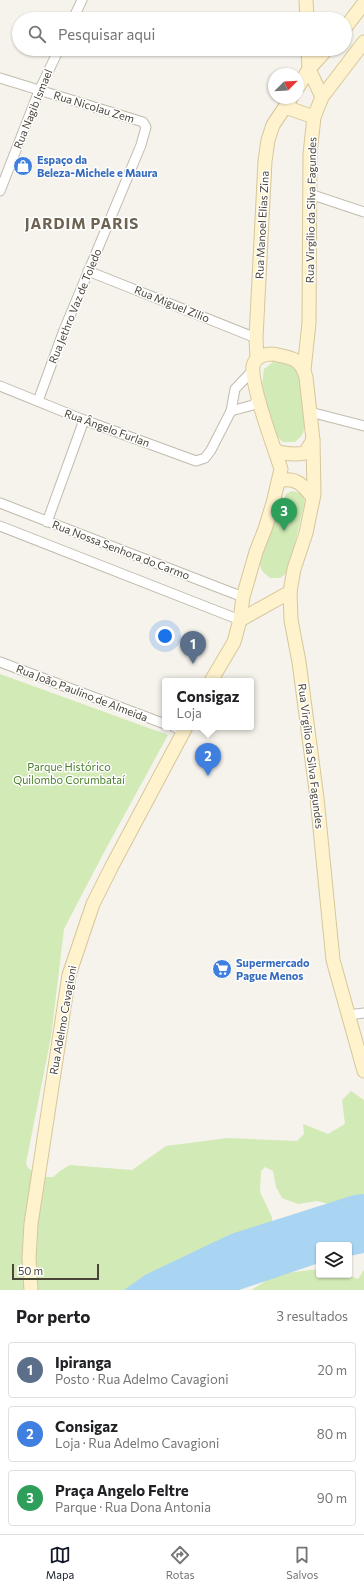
<!DOCTYPE html>
<html lang="pt">
<meta charset="utf-8">
<style>
:root{--surface:#fff;--page:#f6f6f6;--text:#202124;--muted:#757577;--line:#e0e0e0;--accent:#111827}
body{margin:0;font-family:Commissioner,sans-serif;background:var(--page);color:var(--text)}
.controls{position:absolute;right:12px;bottom:12px;display:grid;overflow:hidden;border-radius:4px;box-shadow:0 1px 3px #0004}
.controls button{width:36px;height:36px;display:grid;place-items:center;padding:0;border:0;border-bottom:1px solid var(--line);background:var(--surface);color:var(--text);font:20px sans-serif}
.compass{position:absolute;left:268px;top:68px;width:36px;height:36px;border-radius:50%;background:var(--surface);box-shadow:0 1px 3px #0004;rotate:66deg}
.scale{position:absolute;left:12px;bottom:10px;width:87px;box-sizing:border-box;padding-left:4px;border:2px solid #4b4439;border-top:0;font-size:11px;line-height:14px;white-space:nowrap;color:#4b4439;-webkit-text-stroke:3px #fff;paint-order:stroke}
.you{position:absolute;left:165px;top:636px;width:14px;height:14px;margin:-10px;border:3px solid #fff;border-radius:50%;background:#1a73e8;box-shadow:0 0 0 6px #1a73e833}
.badge{display:grid;place-items:center;width:26px;height:26px;border-radius:50%;background:var(--accent);color:#fff;font-size:13px;font-weight:700}
.pin{position:absolute;translate:-50% -33px;filter:drop-shadow(0 1px 2px #0008)}
.pin::after{content:'';position:absolute;top:21px;width:14px;height:12px;background:inherit;clip-path:polygon(0 0,100% 0,50% 100%)}
.popup{position:absolute;left:162px;top:678px;width:92px;height:52px;box-sizing:border-box;display:grid;place-content:center;border-radius:4px;background:var(--surface);filter:drop-shadow(0 1px 3px #0005);font-size:13px;white-space:nowrap;color:var(--muted)}
.popup b{font-size:15px;color:var(--text)}
.popup::after{content:'';position:absolute;left:50%;top:100%;margin-left:-8px;border:8px solid transparent;border-top-color:var(--surface)}
.list{margin:0;padding:0;list-style:none}
h2{display:flex;justify-content:space-between;align-items:center;height:52px;margin:0;padding:0 16px;font-size:17px}
h2 small{font-size:13px;font-weight:400;color:var(--muted)}
.list li{display:grid;grid-template-columns:26px 1fr auto;gap:12px;align-items:center;box-sizing:border-box;height:56px;margin:0 8px 8px;padding:0 8px;border:1px solid var(--line);border-radius:4px}
.list b{display:block;font-size:15px;white-space:nowrap}
.list p{margin:0;font-size:13px;white-space:nowrap;color:var(--muted)}
.list em{font-size:13px;font-style:normal;color:var(--muted)}
.icon{flex:none;width:22px;height:22px;fill:none;stroke:currentColor;stroke-width:2;stroke-linecap:round;stroke-linejoin:round}
.map{position:relative;flex:none;width:364px;height:1290px;overflow:hidden}
.search{position:absolute;background:var(--surface);box-shadow:0 1px 3px #0004;left:12px;right:12px;top:12px;height:44px;display:flex;align-items:center;gap:10px;box-sizing:border-box;padding:0 14px;border-radius:22px;color:var(--muted);font-size:15px}
.sheet{height:244px;background:var(--surface)}
nav{display:flex;justify-content:space-around;align-items:center;box-sizing:border-box;height:56px;border-top:1px solid var(--line);background:var(--surface);font-size:11px;color:var(--muted)}
nav a{display:grid;justify-items:center;gap:2px}
nav .on{color:var(--accent)}
.map>svg:first-child{display:block}
</style>
<div class="map">
<svg width="364" height="1290" viewBox="0 0 364 1290">
<rect width="100%" height="100%" fill="#f6f3ec"/>
<!-- green -->
<g fill="#d2eab5">
<path d="M 273,362 L 287,363 L 297,368 C 301,383 308,418 303,433 C 302,436 298,439 295,442 L 283,442 L 274,434 L 267,409 L 262,384 L 264,369 Z"/>
<polygon points="292,491 300,493 305,501 288,572 280,578 270,578 262,571 259,561 286,494"/>
<polygon points="0,674 168,735 102,856 64,929 51,1037 26,1163 28,1168 41,1177 53,1177 60,1171 70,1165 132,1170 166,1146 228,1138 297,1141 304,1134 303,1124 328,1134 345,1124 342,1100 351,1091 364,1100 364,1198 333,1205 317,1201 298,1204 282,1198 276,1187 273,1171 265,1167 261,1171 260,1192 272,1217 272,1222 124,1290 0,1290"/>
<polygon points="319,1269 319,1275 348,1275 358,1279 364,1270 364,1290 251,1290 277,1274"/>
</g>
<!-- water -->
<polygon fill="#a9d4f2" points="364,1194 364,1253 349,1256 349,1245 319,1245 319,1263 239,1290 124,1290 145,1275 231,1234 354,1195"/>
<g fill="none" stroke-linecap="round" stroke-linejoin="round">
<defs>
<g id="street">
<polyline points="73,19 82,0"/>
<polyline points="0,78 143,122 146,127 141,145 64,330 38,401"/>
<polyline points="0,191 39,91 59,49"/>
<polyline points="310,194 364,212"/>
<polyline points="88,271 256,338"/>
<polyline points="0,386 84,420 196,461 205,458 211,450 231,411 235,389 254,369"/>
<polyline points="231,411 253,405 259,399"/>
<polyline points="310,412 364,426"/>
<polyline points="0,503 243,597"/>
<polyline points="47,522 84,420"/>
<polyline points="0,526 240,620"/>
<polyline points="0,662 165,724"/>
<polyline points="174,727 184,731"/>
<polyline points="348,1015 364,1013"/>
</g>
<g id="secondary">
<polyline points="306,0 307,19"/>
<polyline points="345,28 364,3"/>
<polyline points="308,49 309,69 322,97"/>
<polyline points="298,87 309,69 327,49"/>
<polyline points="285,107 314,117"/>
<path d="M 273,354 C 291,358 300,357 306,377 L 313,440 L 305,453 C 294,455 285,454 275,451 C 269,434 251,382 253,366 C 255,356 266,354 273,354 Z"/>
<polyline points="257,359 256,338 265,161 268,140 273,125 291,98"/>
<polyline points="304,370 309,323 310,154 314,117 322,97 364,42"/>
<polyline points="313,440 314,494 306,533 294,569 290,592 291,620 299,662 317,798 333,960 364,1071"/>
<path d="M 279,481 C 296,476 304,486 313,498"/>
<polyline points="240,620 290,592"/>
<polyline points="211,681 234,642 240,620 243,597 256,552 265,529 273,503 281,469 275,451"/>
<polyline points="31,1290 29,1258 31,1224 69,975 93,904 112,866 186,727"/>
</g>
</defs>
<!-- street casing -->
<use href="#street" stroke="#c2bbae" stroke-width="11"/>
<!-- secondary casing -->
<use href="#secondary" stroke="#d6c79b" stroke-width="15"/>
<!-- street -->
<use href="#street" stroke="#fff" stroke-width="9"/>
<!-- secondary -->
<use href="#secondary" stroke="#fff3cd" stroke-width="13"/>
</g>
<!-- icons -->
<defs>
<symbol id="shop-disc" viewBox="-11 -11 22 22"><circle r="9.5" fill="#3f7fe0" stroke="#fff"/><path d="M-5-2.5h2.3a2.7 3.5 0 0 1 5.4 0H5L5.5 6h-11ZM-1.5-2.5h3a1.5 2.3 0 0 0-3 0Z" fill="#fff"/></symbol>
<symbol id="supermarket-disc" viewBox="-11 -11 22 22"><circle r="9.5" fill="#3f7fe0" stroke="#fff"/><path d="M-6-5.5h2.5l.6 2H6L4.5 2H-2.5L-4.4-4H-6ZM-1.5 3.2a1.3 1.3 0 1 0 .1 0ZM3 3.2a1.3 1.3 0 1 0 .1 0Z" fill="#fff"/></symbol>
</defs>
<g fill-rule="evenodd">
<use href="#shop-disc" x="12" y="155" width="22" height="22"/>
<use href="#supermarket-disc" x="211" y="958" width="22" height="22"/>
</g>
<g text-anchor="middle" stroke-width="3" stroke-linejoin="round" paint-order="stroke">
<!-- street labels -->
<g font-size="11" fill="#4b4439" stroke="#fff">
<text transform="translate(94 107) rotate(17)" y="4">Rua Nicolau Zem</text>
<text transform="translate(33 109) rotate(-68)" y="4">Rua Nagib Ismael</text>
<text transform="translate(311 210) rotate(-89)" y="4">Rua Virgílio da Silva Fagundes</text>
<text transform="translate(262 225) rotate(-87)" y="4">Rua Manoel Elias Zina</text>
<text transform="translate(172 304) rotate(22)" y="4">Rua Miguel Zilio</text>
<text transform="translate(75 306) rotate(-68)" y="4">Rua Jethro Vaz de Toledo</text>
<text transform="translate(107 428) rotate(20)" y="4">Rua Ângelo Furlan</text>
<text transform="translate(121 550) rotate(21)" y="4">Rua Nossa Senhora do Carmo</text>
<text transform="translate(82 693) rotate(21)" y="4">Rua João Paulino de Almeida</text>
<text transform="translate(311 756) rotate(83)" y="4">Rua Virgílio da Silva Fagundes</text>
<text transform="translate(63 1020) rotate(-80)" y="4">Rua Adelmo Cavagioni</text>
</g>
<!-- shop labels -->
<g font-size="11" font-weight="bold" fill="#366cbe" stroke="#fff" text-anchor="start">
<text x="37" y="164">Espaço da<tspan x="37" dy="13">Beleza-Michele e Maura</tspan></text>
<text x="236" y="967">Supermercado<tspan x="236" dy="13">Pague Menos</tspan></text>
</g>
<!-- park labels -->
<g font-size="11" fill="#4a7f2a" stroke="#fff">
<text x="69" y="771">Parque Histórico<tspan x="69" dy="13">Quilombo Corumbataí</tspan></text>
</g>
<!-- district labels -->
<g font-size="15" font-weight="bold" letter-spacing="1" fill="#6e6250" stroke="#fff">
<text x="82" y="229">JARDIM PARIS</text>
</g>
</g>
</svg>
<div class="controls">
<button><svg class="icon" aria-label="layers" viewBox="0 0 24 24"><path d="M12 4l9 5-9 5-9-5zM3 14l9 5 9-5"/></svg></button>
</div>
<svg class="compass" viewBox="-18 -18 36 36"><path d="M0-13l5 13h-10z" fill="#e53935"/><path d="M0 13l5-13h-10z" fill="#757577"/></svg>
<div class="scale">50 m</div>
<div class="you"></div>
<div class="pin badge" style="left:193px;top:664px;background:#5c6f8a">1</div>
<div class="pin badge" style="left:208px;top:776px;background:#3f7fe0">2</div>
<div class="popup"><b>Consigaz</b>Loja</div>
<div class="pin badge" style="left:284px;top:531px;background:#2e9e5b">3</div>
<div class="search"><svg class="icon" aria-label="search" viewBox="0 0 24 24"><circle cx="10" cy="10" r="6"/><path d="M15 15l6 6"/></svg>Pesquisar aqui</div>
</div>
<section class="sheet">
<h2>Por perto<small>3 resultados</small></h2>
<ul class="list">
<li><span class="badge" style="background:#5c6f8a">1</span><div><b>Ipiranga</b><p>Posto · Rua Adelmo Cavagioni</p></div><em>20 m</em></li>
<li><span class="badge" style="background:#3f7fe0">2</span><div><b>Consigaz</b><p>Loja · Rua Adelmo Cavagioni</p></div><em>80 m</em></li>
<li><span class="badge" style="background:#2e9e5b">3</span><div><b>Praça Angelo Feltre</b><p>Parque · Rua Dona Antonia</p></div><em>90 m</em></li>
</ul>
</section>
<nav>
<a class="on"><svg class="icon" aria-label="map" viewBox="0 0 24 24"><path d="M3 6l6-2 6 2 6-2v14l-6 2-6-2-6 2zM9 4v14M15 6v14"/></svg>Mapa</a>
<a><svg class="icon" aria-label="directions" viewBox="0 0 24 24"><path d="M12 3l9 9-9 9-9-9zM9 14v-3h6M13 9l2 2-2 2"/></svg>Rotas</a>
<a><svg class="icon" aria-label="saved" viewBox="0 0 24 24"><path d="M7 4h10v16l-5-4-5 4z"/></svg>Salvos</a>
</nav>
